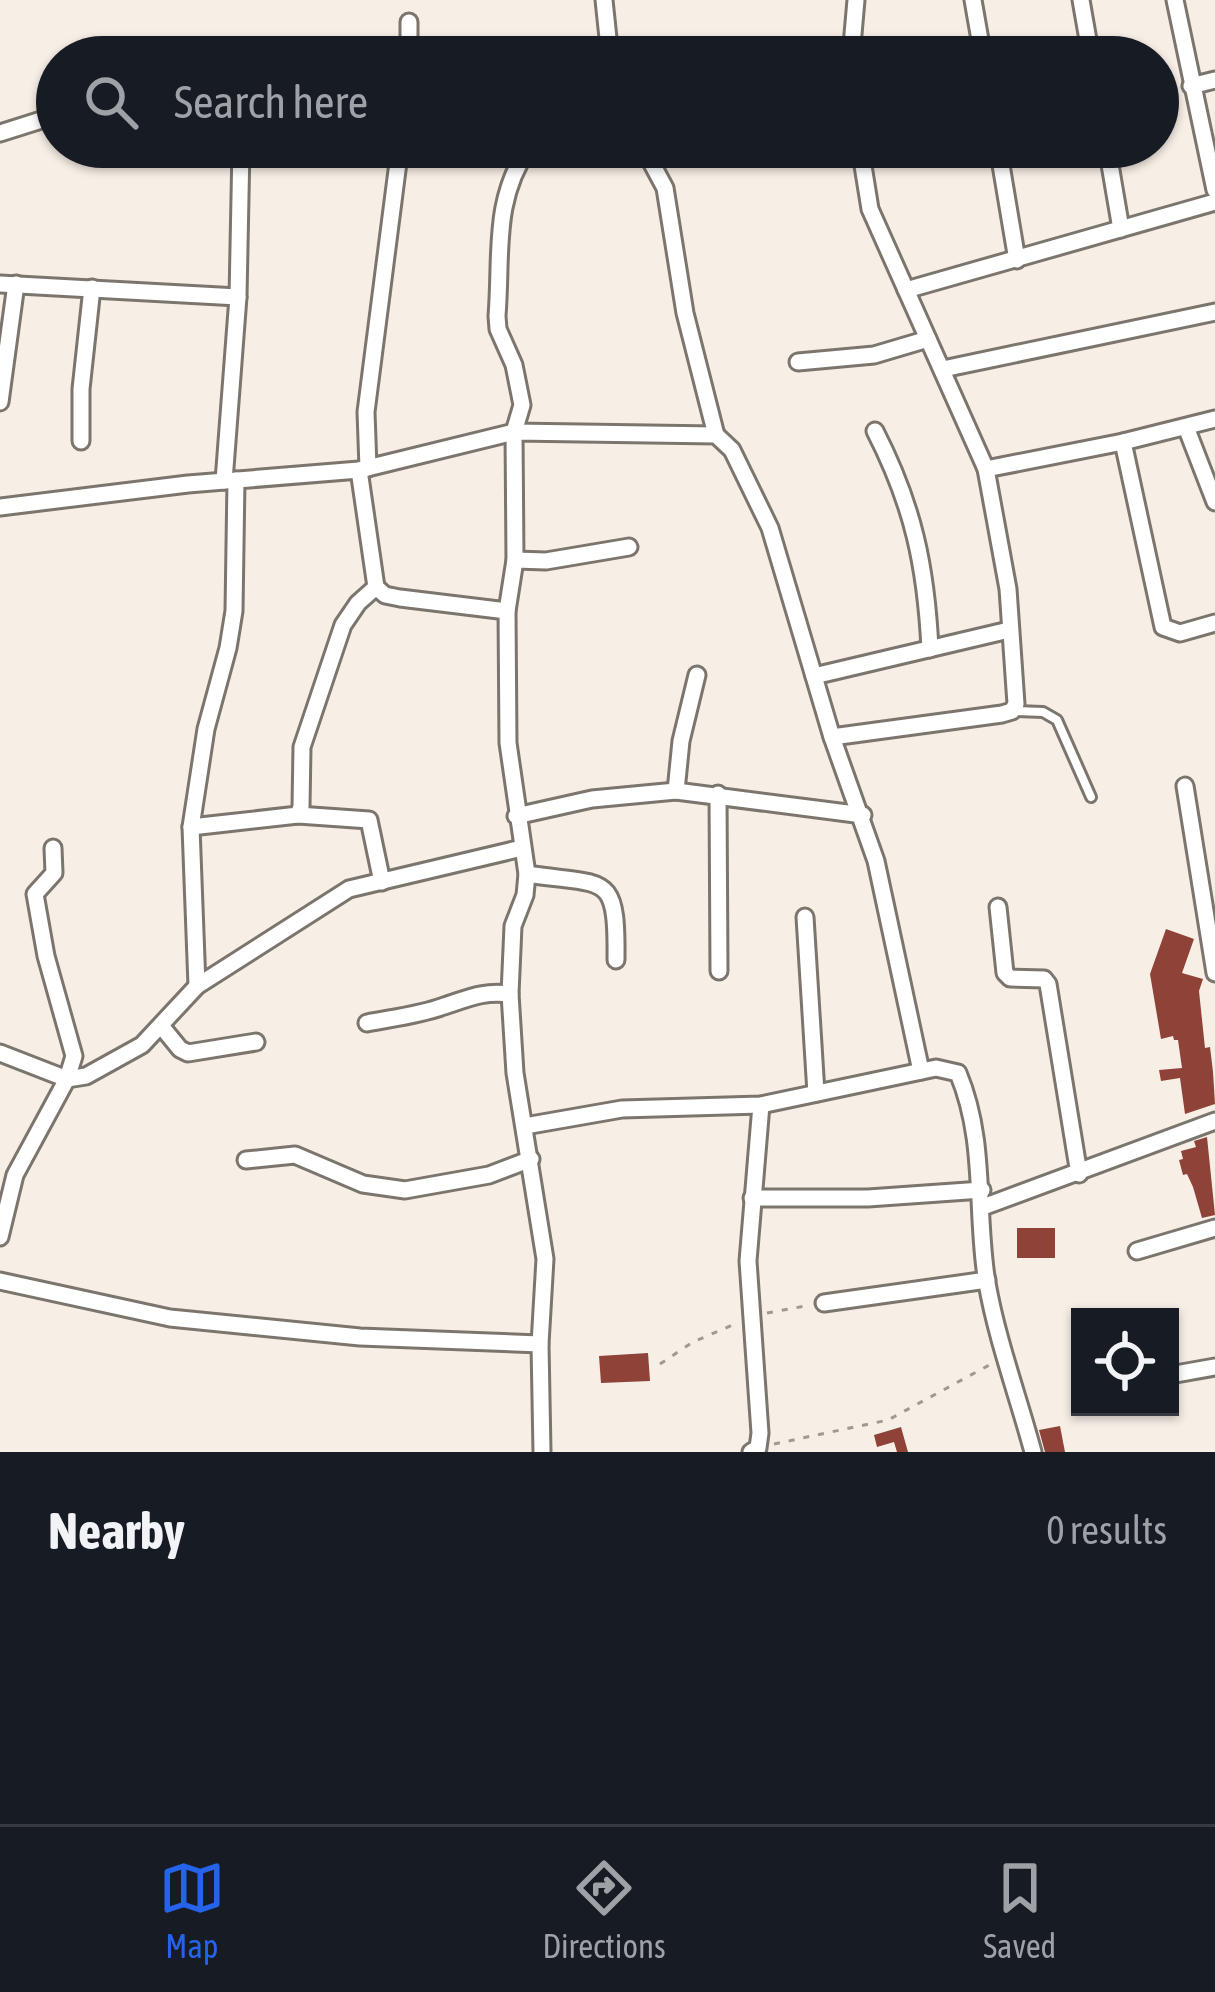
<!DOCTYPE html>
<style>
:root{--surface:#171b24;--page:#20242c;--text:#f1f3f6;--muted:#9ea1a6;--line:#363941;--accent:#2563eb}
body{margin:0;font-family:"Asap Condensed",sans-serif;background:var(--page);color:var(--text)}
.controls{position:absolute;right:36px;bottom:36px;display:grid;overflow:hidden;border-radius:0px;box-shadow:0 3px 9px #0004}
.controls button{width:108px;height:108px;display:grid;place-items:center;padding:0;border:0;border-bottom:3px solid var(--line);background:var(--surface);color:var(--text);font:60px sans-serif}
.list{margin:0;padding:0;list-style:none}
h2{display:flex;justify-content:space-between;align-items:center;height:156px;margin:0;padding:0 48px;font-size:51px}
h2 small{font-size:39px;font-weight:400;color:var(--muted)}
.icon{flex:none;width:66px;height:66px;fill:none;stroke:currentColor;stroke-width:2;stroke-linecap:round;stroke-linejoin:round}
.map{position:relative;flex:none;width:1215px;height:1452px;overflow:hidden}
.search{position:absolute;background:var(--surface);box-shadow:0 3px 9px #0004;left:36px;right:36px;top:36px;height:132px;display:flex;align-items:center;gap:30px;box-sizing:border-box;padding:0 42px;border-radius:66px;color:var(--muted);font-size:45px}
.sheet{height:372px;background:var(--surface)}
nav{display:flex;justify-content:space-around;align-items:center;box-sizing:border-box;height:168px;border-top:3px solid var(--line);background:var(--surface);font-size:33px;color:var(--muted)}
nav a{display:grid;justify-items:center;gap:6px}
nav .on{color:var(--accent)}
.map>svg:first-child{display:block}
</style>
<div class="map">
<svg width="1215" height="1452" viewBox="0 0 1215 1452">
<rect width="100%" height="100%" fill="#f7efe6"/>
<!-- building -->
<g fill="#8e4238">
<polygon points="1166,929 1194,939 1182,973 1203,979 1199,991 1205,1048 1210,1047 1213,1072 1215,1104 1185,1114 1180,1078 1161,1081 1159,1070 1182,1068 1178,1040 1174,1040 1173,1036 1161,1039 1150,974"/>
<polygon points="1207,1137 1215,1215 1202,1218 1193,1187 1187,1174 1183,1175 1179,1160 1183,1159 1181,1151 1196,1147 1194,1141"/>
<rect x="1017" y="1228" width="38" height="30"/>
<polygon points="648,1353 650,1381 601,1383 599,1356"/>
<polygon points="1060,1426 1065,1452 1045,1452 1039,1430"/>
<polygon points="901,1427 908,1452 897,1452 894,1442 877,1447 874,1435"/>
</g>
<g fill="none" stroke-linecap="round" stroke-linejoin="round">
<defs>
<polyline id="service" points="1014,711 1043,712 1057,720 1091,797"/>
<g id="minor">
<polyline points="604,0 610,57"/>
<polyline points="973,0 983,57"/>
<polyline points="1081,0 1091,57"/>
<polyline points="1175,0 1215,190"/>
<polyline points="409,57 409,22"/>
<polyline points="851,57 856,0"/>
<polyline points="1191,86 1215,80"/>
<polyline points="0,133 57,115"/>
<path d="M 529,147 C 492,201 502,254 497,316 L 498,329 L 514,365 L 522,405 L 514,432 L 515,560 L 507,611 L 508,743 L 527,874 L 525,895 L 513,926 L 510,994 L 515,1073 L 545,1259 L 540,1344 L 542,1452"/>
<polyline points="643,147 665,188 685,313 716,435"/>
<polyline points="860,147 870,209 986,469 1123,442 1163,627 1180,633 1215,623"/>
<polyline points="998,147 1017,260"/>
<polyline points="1107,147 1121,229"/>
<polyline points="0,284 238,297"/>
<polyline points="906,290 1215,202"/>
<polyline points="798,362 874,355 928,339"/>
<polyline points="943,369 1215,312"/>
<polyline points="0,402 16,284"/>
<polyline points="1186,427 1215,502"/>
<path d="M 875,431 C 913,505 926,566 930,649"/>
<polyline points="81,441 81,389 92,288"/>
<polyline points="1123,442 1215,419"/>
<polyline points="368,468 366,412 400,147"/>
<polyline points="359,470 376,587"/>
<polyline points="224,481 238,297 241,147"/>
<polyline points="0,507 188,484 359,470 514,432 716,435 732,450 770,528 832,737 876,861 921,1071"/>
<polyline points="515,560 546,561 629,547"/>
<polyline points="376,587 385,595 400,598 507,611"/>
<polyline points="814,676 1009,630"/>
<polyline points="832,737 1002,714 1012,711 1016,704 1008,589 986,469"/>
<polyline points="1185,786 1215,973"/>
<polyline points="676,791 681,741 697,675"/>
<polyline points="718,794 719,971"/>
<polyline points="298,815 369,820 382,882"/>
<polyline points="516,816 592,799 676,791 863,815"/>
<polyline points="191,827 298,815 301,807 302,747 343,625 358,603 376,587"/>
<path d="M 527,874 C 607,886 617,871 616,960"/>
<polyline points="998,907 1005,973 1010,978 1044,979 1048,984 1079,1174"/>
<polyline points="805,917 816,1093"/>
<polyline points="197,986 191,827 206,729 228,648 234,611 236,480"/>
<path d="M 367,1023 C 392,1018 420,1015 444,1006 C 469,998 482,991 510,994"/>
<polyline points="162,1027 180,1049 188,1053 256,1042"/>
<polyline points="0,1053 67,1079 74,1056 46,956 35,894 54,873 53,848"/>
<path d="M 525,1126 L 622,1109 L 761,1105 L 936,1068 L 958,1073 C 987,1142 975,1212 987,1283 C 997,1340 1018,1396 1033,1452"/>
<polyline points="246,1160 295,1155 363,1184 405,1190 489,1175 531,1159"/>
<polyline points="752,1198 868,1198 982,1190"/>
<polyline points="983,1207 1215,1121"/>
<polyline points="0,1237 15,1175 67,1079 86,1076 142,1045 197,986 349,889 522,848"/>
<polyline points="1137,1251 1215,1228"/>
<polyline points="0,1281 170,1318 360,1337 540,1344"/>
<polyline points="824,1303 987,1280"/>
<polyline points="1170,1375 1215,1367"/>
<polyline points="751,1452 758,1448 760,1433 748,1261 761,1105"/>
</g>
</defs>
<!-- service casing -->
<use href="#service" stroke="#7b756d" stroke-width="14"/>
<!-- minor casing -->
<use href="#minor" stroke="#7b756d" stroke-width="21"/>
<!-- path -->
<g stroke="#9f9992" stroke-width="3" stroke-dasharray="6 9" stroke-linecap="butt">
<polyline points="767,1313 811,1305"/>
<polyline points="660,1364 693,1342 735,1324"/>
<polyline points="774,1444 888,1420 993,1363"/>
</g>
<!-- service -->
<use href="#service" stroke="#fff" stroke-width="8"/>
<!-- minor -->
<use href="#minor" stroke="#fff" stroke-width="15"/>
</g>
</svg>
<div class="controls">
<button><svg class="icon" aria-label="locate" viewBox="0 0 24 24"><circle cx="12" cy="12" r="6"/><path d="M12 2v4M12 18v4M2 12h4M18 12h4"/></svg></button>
</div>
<div class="search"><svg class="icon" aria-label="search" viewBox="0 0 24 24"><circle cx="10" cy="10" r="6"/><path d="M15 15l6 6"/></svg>Search here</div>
</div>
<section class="sheet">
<h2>Nearby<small>0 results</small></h2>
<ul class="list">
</ul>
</section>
<nav>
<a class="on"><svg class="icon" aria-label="map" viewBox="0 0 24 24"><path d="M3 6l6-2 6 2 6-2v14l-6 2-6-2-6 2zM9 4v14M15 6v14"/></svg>Map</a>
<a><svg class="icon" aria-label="directions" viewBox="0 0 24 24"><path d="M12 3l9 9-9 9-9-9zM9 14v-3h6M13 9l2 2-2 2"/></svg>Directions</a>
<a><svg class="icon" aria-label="saved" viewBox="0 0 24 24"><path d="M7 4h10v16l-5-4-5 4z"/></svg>Saved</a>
</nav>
